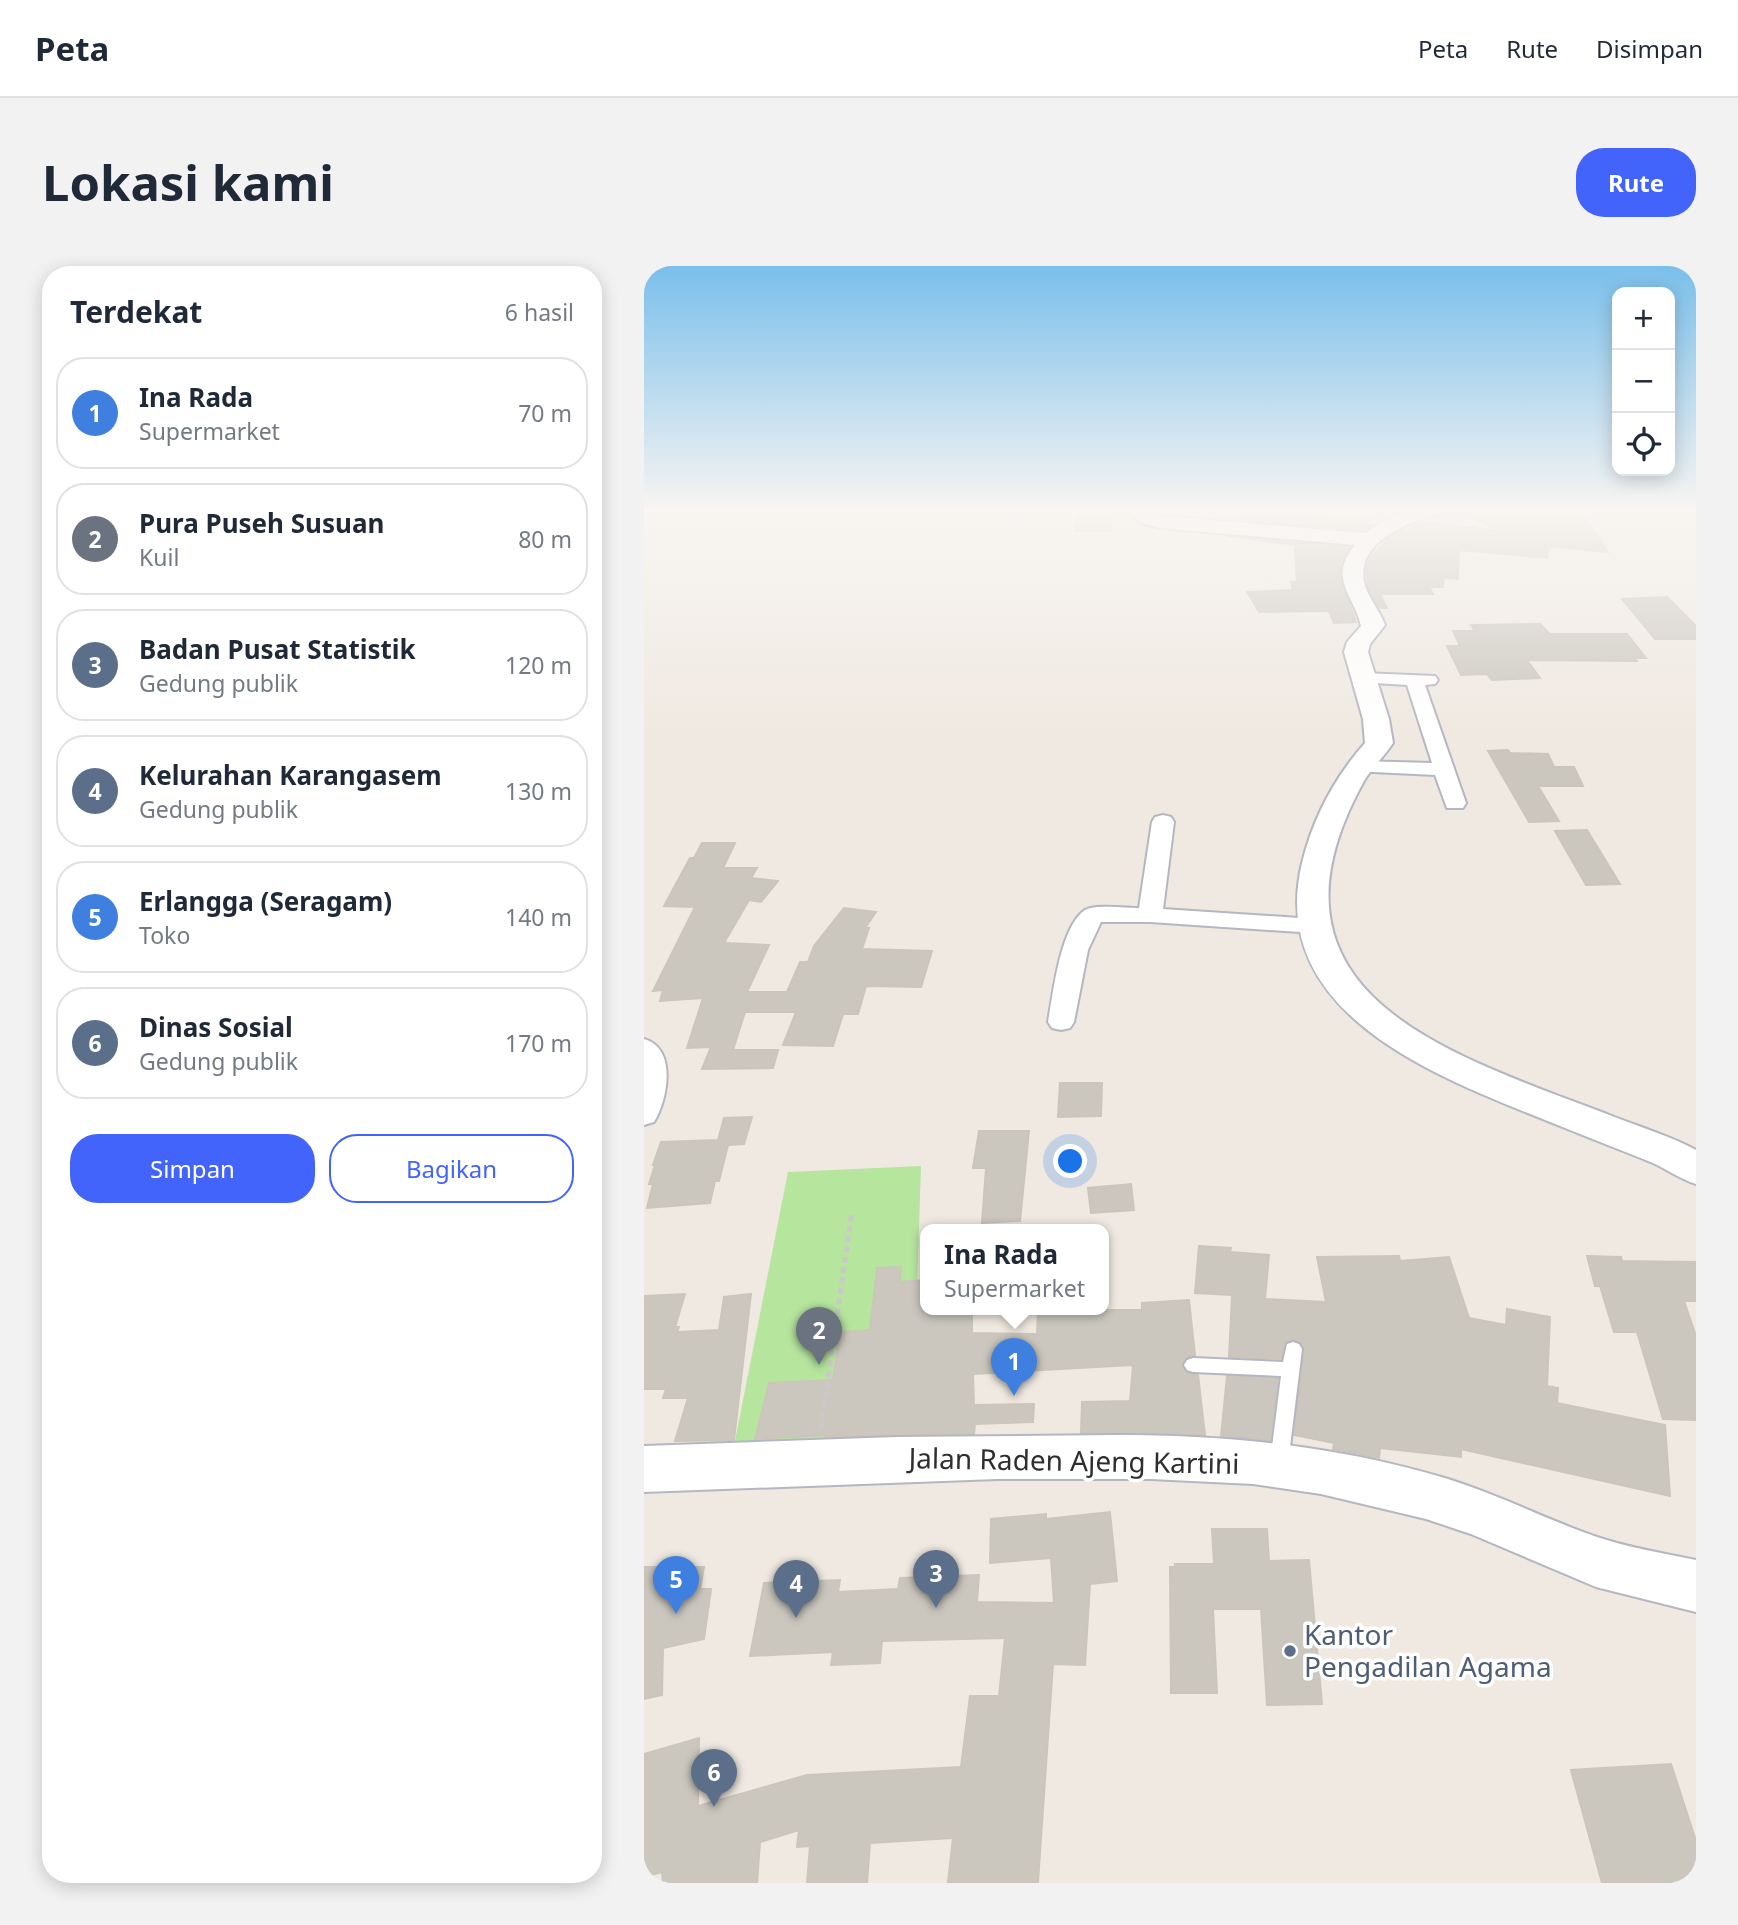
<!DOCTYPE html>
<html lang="id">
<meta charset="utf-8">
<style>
:root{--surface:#fff;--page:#f2f2f3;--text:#1f2937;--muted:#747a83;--line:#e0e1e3;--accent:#4264fb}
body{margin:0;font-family:"Noto Sans",sans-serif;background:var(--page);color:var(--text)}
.controls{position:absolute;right:21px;top:21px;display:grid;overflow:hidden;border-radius:14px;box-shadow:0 4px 18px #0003}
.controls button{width:63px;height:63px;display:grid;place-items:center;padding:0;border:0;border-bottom:2px solid var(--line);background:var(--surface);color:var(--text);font:35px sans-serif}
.you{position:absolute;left:427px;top:896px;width:24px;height:24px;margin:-18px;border:5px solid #fff;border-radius:50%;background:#1a73e8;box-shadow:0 0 0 10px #1a73e833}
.badge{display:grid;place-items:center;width:46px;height:46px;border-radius:50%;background:var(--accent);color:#fff;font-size:23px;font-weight:700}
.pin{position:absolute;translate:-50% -58px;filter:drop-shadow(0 2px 4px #0008)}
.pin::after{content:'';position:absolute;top:37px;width:24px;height:21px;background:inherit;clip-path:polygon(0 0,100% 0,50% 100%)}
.popup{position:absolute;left:276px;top:958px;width:189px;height:91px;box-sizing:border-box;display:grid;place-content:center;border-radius:14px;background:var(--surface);filter:drop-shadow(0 2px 5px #0005);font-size:23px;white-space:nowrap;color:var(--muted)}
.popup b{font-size:26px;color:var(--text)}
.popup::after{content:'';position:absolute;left:50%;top:100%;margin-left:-14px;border:14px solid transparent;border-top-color:var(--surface)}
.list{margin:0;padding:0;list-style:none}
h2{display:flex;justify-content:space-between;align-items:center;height:91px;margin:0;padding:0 28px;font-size:30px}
h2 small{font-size:23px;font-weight:400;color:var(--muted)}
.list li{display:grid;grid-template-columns:46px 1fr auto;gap:21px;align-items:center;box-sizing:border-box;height:112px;margin:0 14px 14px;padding:0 14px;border:2px solid var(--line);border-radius:28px}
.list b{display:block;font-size:26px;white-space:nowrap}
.list p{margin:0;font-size:23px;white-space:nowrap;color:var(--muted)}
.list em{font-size:23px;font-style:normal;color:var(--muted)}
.actions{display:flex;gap:14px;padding:21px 28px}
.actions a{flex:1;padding:16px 0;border:2px solid var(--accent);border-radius:28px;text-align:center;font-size:24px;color:var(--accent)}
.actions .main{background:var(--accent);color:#fff}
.icon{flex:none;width:38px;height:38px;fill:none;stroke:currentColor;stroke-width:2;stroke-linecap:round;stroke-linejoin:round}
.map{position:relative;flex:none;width:1052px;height:1617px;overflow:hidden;border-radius:28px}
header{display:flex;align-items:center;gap:42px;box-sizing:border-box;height:98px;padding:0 35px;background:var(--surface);border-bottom:2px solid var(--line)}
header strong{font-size:33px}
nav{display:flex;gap:38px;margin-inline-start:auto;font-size:24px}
.intro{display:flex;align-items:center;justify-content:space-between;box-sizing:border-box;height:168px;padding:0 42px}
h1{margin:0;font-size:49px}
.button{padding:18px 32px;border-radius:28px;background:var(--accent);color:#fff;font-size:24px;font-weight:700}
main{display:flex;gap:42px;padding:0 42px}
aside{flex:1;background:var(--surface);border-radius:28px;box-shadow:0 4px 18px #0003}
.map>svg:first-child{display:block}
</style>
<header>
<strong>Peta</strong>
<nav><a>Peta</a><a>Rute</a><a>Disimpan</a></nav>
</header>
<div class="intro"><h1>Lokasi kami</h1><a class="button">Rute</a></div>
<main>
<aside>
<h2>Terdekat<small>6 hasil</small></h2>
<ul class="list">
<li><span class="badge" style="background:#3f7fe0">1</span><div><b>Ina Rada</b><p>Supermarket</p></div><em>70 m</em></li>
<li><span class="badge" style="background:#6b7280">2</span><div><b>Pura Puseh Susuan</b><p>Kuil</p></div><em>80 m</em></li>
<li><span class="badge" style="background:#5c6f8a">3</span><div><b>Badan Pusat Statistik</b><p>Gedung publik</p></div><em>120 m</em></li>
<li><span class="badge" style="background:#5c6f8a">4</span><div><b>Kelurahan Karangasem</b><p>Gedung publik</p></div><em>130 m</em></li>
<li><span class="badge" style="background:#3f7fe0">5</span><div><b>Erlangga (Seragam)</b><p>Toko</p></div><em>140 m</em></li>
<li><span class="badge" style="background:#5c6f8a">6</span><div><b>Dinas Sosial</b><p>Gedung publik</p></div><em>170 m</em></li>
</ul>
<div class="actions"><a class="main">Simpan</a><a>Bagikan</a></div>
</aside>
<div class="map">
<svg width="1052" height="1617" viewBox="0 0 1052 1617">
<rect width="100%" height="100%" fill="#efe9e1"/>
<!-- green -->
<polygon fill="#b6e59e" points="277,900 272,1053 263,1179 88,1190 144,906"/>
<!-- building -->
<g fill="#cbc7bf" stroke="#cbc5ba" stroke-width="2">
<polygon points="433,243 466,245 468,265 432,265"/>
<polygon points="812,243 935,243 964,286 905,280 903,292 815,284 814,313 800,312 799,321 785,321 789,328 736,328 743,342 735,342 725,323 722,304 726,292 745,272 759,264 765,265 769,259 778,256 856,265"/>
<polygon points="620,244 725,253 720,258 728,260 721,264 593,254 598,246 617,248"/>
<polygon points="583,270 706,281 697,301 696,311 712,356 690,357 685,345 615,346 603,326 649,324 647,316 653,316 651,279"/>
<polygon points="1023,331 1052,360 1052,373 1011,373 978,333"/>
<polygon points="896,358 906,368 983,368 1002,392 991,392 993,395 883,394 896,412 848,414 843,408 817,409 803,380 816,380 809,365 831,365 827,359"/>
<polygon points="864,484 866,487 904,488 910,501 930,501 939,520 894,520 915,555 885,556 844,485"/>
<polygon points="943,564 976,618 942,619 911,565"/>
<polygon points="58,577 91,577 79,602 113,602 107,612 134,615 117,636 105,634 80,677 125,679 103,726 143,726 156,696 164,696 170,680 200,642 232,646 221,662 225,662 218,683 288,685 277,721 222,720 214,748 199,748 189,780 139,779 152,746 101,746 89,784 134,784 129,802 58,803 67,781 43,782 59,732 16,735 19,724 9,725 51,641 20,640 46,592 50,592"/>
<polygon points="416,817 458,817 457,850 414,851"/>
<polygon points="108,851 100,878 84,879 75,915 71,915 66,937 3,942 9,918 5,918 11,899 9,899 17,876 74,874 80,852"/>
<polygon points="335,865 385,865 376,955 338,957 342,902 329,902"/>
<polygon points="487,918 490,944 447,947 444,922"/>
<polygon points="555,980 587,982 586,986 625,989 621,1033 682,1036 673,991 755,990 756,995 805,991 825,1052 862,1059 863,1043 906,1051 903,1120 914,1122 913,1137 1021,1159 1026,1230 817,1183 817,1191 736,1182 735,1192 689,1183 690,1177 650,1169 660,1082 656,1076 648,1074 640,1077 637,1093 585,1091 588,1029 551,1027"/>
<polygon points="943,990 977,991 978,995 1052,996 1052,1035 1040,1035 1052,1070 1052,1154 1019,1153 993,1066 970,1066 956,1020 951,1020"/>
<polygon points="257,1001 256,1016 281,1014 281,1044 328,1044 328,1067 393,1068 394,1044 498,1044 498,1037 545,1034 551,1089 542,1092 538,1100 542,1106 554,1109 561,1169 437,1167 438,1136 486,1135 489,1099 329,1108 330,1139 390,1138 389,1156 331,1158 330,1168 181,1171 182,1169 111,1173 125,1117 189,1114 196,1066 226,1064 233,1002"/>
<polygon points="41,1028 31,1061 35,1061 33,1066 75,1064 80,1031 107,1028 90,1174 31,1175 44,1132 19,1132 22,1123 0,1123 0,1030"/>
<polygon points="583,1110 634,1112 626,1175 577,1170"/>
<polygon points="466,1246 473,1315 446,1318 441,1399 409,1398 394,1616 304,1616 309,1572 226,1577 223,1617 163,1617 166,1580 153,1581 155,1564 116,1576 113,1617 19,1617 18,1606 0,1611 0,1488 55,1472 54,1540 163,1509 317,1501 326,1430 355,1430 361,1372 238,1375 236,1397 187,1399 189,1386 106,1390 120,1317 196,1314 194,1326 254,1323 256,1312 335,1309 333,1336 410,1337 407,1292 346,1297 347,1253 402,1248 402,1253"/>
<polygon points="568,1263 623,1263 625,1295 665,1294 678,1438 623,1439 617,1343 569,1343 573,1427 527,1427 526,1301 531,1301 531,1298 570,1298"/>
<polygon points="0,1301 60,1301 56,1323 67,1323 60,1373 19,1382 18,1429 0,1433"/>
<polygon points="1027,1498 1052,1575 1052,1617 958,1617 927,1504"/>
</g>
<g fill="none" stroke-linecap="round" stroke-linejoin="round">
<defs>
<polygon id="lane" points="649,1076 655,1078 658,1083 644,1197 642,1203 635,1205 628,1203 626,1197 637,1110 549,1106 543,1104 540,1099 543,1094 549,1092 639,1096 643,1078"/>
<g id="street">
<polygon points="719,407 791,410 794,414 791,418 781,419 822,537 819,542 803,542 791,509 708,505 705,501 708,497 715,495 788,497 763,419 713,416 710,412"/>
<path d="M 519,549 L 527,551 L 530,556 L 519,643 L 670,653 L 679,655 L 682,660 L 679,665 L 670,667 L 506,656 L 457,656 L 444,684 L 430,756 L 426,762 L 417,764 L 408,762 L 404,756 C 409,728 416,661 441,644 C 450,638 483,642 495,642 L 508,556 L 511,551 Z"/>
<path d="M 0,773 C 33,782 24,833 10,856 L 0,859 Z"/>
</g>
<g id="secondary">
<path d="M 484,243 L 504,243 L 516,250 L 722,267 C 746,248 770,243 800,243 L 798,247 C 766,255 709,276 721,319 C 725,333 736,345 741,359 L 726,378 L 724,386 L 745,453 L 749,477 C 740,491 728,501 720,515 C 600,731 810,789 968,850 C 996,861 1026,870 1052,884 L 1052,918 C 1036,913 1024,904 1009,897 C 980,885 950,874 921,862 C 808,816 620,754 658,597 C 669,552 691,511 721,477 L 719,453 L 700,386 L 703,376 L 717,360 C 710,328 683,313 711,279 L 516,262 L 497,257 Z"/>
<path d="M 472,1169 C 586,1169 695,1180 804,1213 C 856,1229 903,1254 953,1271 C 985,1282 1019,1287 1052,1294 L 1052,1346 L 952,1321 L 827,1268 L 782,1253 L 677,1228 L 609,1218 L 507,1213 L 353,1213 L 0,1226 L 0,1180 L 252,1171 Z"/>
</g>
</defs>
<!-- lane casing -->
<use href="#lane" stroke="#b4b7c1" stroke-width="4"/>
<!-- street casing -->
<use href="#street" stroke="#b4b7c1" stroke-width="4"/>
<!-- secondary casing -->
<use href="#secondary" stroke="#b4b7c1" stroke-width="4"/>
<!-- path -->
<polyline stroke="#c9c9c9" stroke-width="5" stroke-dasharray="6 4.5" stroke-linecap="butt" points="177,1163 208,945"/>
<!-- lane -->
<use href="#lane" fill="#fff" fill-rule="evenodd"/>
<!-- street -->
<use href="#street" fill="#fff" fill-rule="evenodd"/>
<!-- secondary -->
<use href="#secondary" fill="#fff" fill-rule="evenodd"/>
</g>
<!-- sky -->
<linearGradient id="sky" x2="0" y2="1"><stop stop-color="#7abfeb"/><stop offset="0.52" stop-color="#f8f5f2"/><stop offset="1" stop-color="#f8f5f2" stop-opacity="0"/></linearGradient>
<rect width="1052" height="469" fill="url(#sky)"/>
<!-- markers -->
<circle fill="#5c6f8a" stroke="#fff" stroke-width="2.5" cx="646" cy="1385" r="7"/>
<g text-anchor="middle" stroke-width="7" stroke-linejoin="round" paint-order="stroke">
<!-- near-street labels -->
<g font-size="28" fill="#2e2e2e" stroke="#fff">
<text transform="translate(430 1195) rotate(1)" y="10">Jalan Raden Ajeng Kartini</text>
</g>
<!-- near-service labels -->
<g font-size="28" fill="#4e5e75" stroke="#fff" text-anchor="start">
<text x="660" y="1379">Kantor<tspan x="660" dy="32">Pengadilan Agama</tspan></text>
</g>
</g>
</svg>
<div class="controls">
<button>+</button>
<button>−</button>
<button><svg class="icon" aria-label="locate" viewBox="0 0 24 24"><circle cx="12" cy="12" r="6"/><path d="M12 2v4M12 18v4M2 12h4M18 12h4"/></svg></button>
</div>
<div class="you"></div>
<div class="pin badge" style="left:370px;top:1130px;background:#3f7fe0">1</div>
<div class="popup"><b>Ina Rada</b>Supermarket</div>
<div class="pin badge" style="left:175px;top:1099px;background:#6b7280">2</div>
<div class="pin badge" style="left:292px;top:1342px;background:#5c6f8a">3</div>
<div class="pin badge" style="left:152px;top:1352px;background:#5c6f8a">4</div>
<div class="pin badge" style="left:32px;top:1348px;background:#3f7fe0">5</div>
<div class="pin badge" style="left:70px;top:1541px;background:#5c6f8a">6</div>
</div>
</main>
